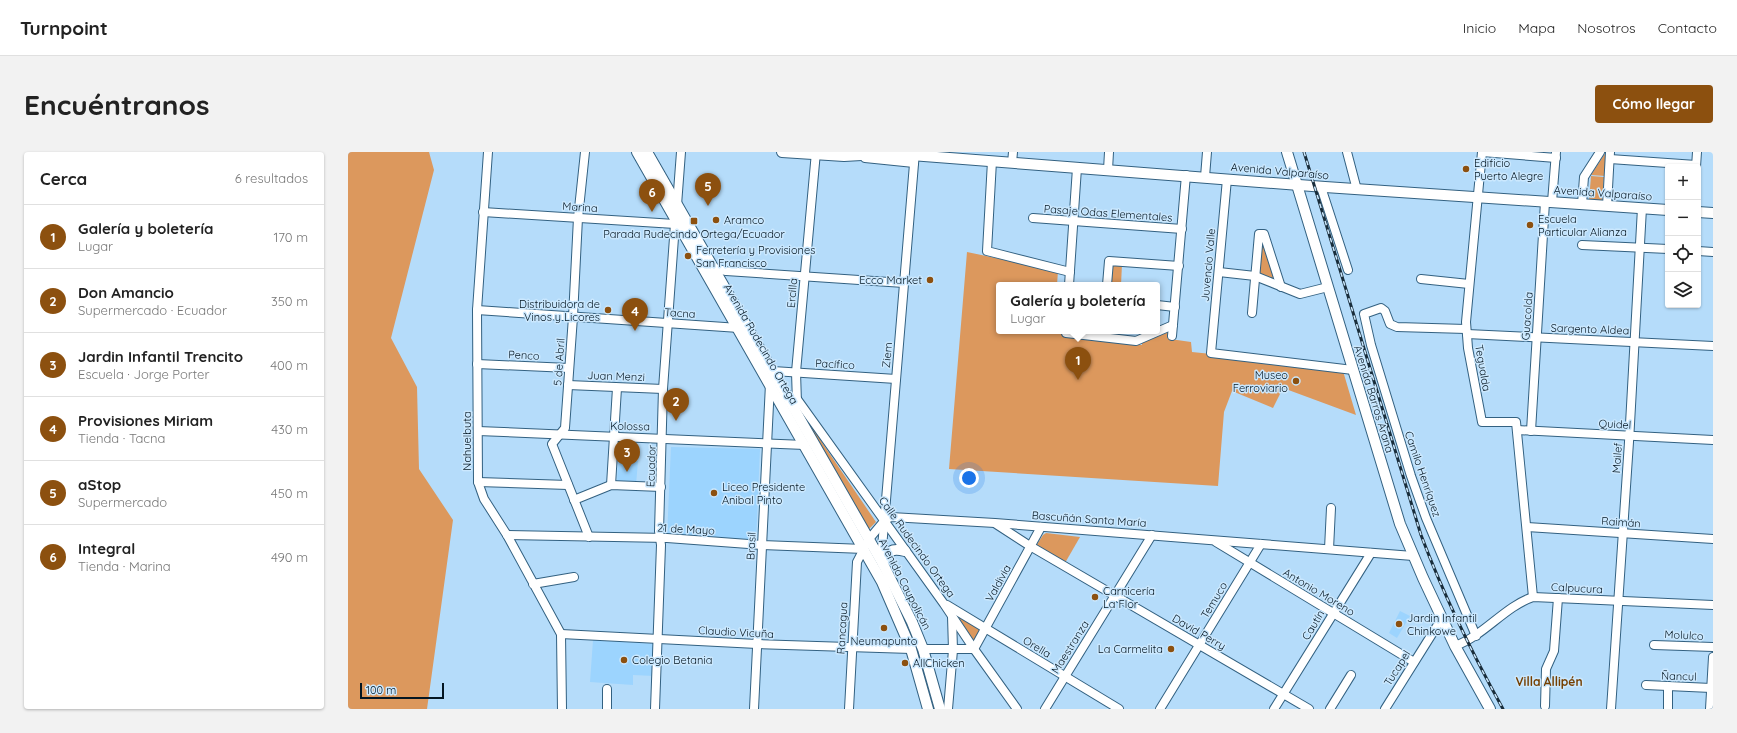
<!DOCTYPE html>
<html lang="es">
<meta charset="utf-8">
<style>
:root{--surface:#fff;--page:#f2f2f2;--text:#222;--muted:#767676;--line:#e0e0e0;--accent:#8c500f}
body{margin:0;font-family:Quicksand,sans-serif;background:var(--page);color:var(--text)}
.controls{position:absolute;right:12px;top:12px;display:grid;overflow:hidden;border-radius:4px;box-shadow:0 1px 3px #0004}
.controls button{width:36px;height:36px;display:grid;place-items:center;padding:0;border:0;border-bottom:1px solid var(--line);background:var(--surface);color:var(--text);font:20px sans-serif}
.scale{position:absolute;left:12px;bottom:10px;width:84px;box-sizing:border-box;padding-left:4px;border:2px solid #041622;border-top:0;font-size:11px;line-height:14px;white-space:nowrap;color:#041622;-webkit-text-stroke:3px #cbe8fe;paint-order:stroke}
.you{position:absolute;left:621px;top:326px;width:14px;height:14px;margin:-10px;border:3px solid #fff;border-radius:50%;background:#1a73e8;box-shadow:0 0 0 6px #1a73e833}
.badge{display:grid;place-items:center;width:26px;height:26px;border-radius:50%;background:var(--accent);color:#fff;font-size:13px;font-weight:700}
.pin{position:absolute;translate:-50% -33px;filter:drop-shadow(0 1px 2px #0008)}
.pin::after{content:'';position:absolute;top:21px;width:14px;height:12px;background:inherit;clip-path:polygon(0 0,100% 0,50% 100%)}
.popup{position:absolute;left:648px;top:130px;width:164px;height:52px;box-sizing:border-box;display:grid;place-content:center;border-radius:4px;background:var(--surface);filter:drop-shadow(0 1px 3px #0005);font-size:13px;white-space:nowrap;color:var(--muted)}
.popup b{font-size:15px;color:var(--text)}
.popup::after{content:'';position:absolute;left:50%;top:100%;margin-left:-8px;border:8px solid transparent;border-top-color:var(--surface)}
.list{margin:0;padding:0;list-style:none}
h2{display:flex;justify-content:space-between;align-items:center;height:52px;margin:0;padding:0 16px;font-size:17px}
h2 small{font-size:13px;font-weight:400;color:var(--muted)}
.list li{display:grid;grid-template-columns:26px 1fr auto;gap:12px;align-items:center;box-sizing:border-box;height:64px;padding:0 16px;border-top:1px solid var(--line)}
.list b{display:block;font-size:15px;white-space:nowrap}
.list p{margin:0;font-size:13px;white-space:nowrap;color:var(--muted)}
.list em{font-size:13px;font-style:normal;color:var(--muted)}
.icon{flex:none;width:22px;height:22px;fill:none;stroke:currentColor;stroke-width:2;stroke-linecap:round;stroke-linejoin:round}
.map{position:relative;flex:none;width:1365px;height:557px;overflow:hidden;border-radius:4px}
header{display:flex;align-items:center;gap:24px;box-sizing:border-box;height:56px;padding:0 20px;background:var(--surface);border-bottom:1px solid var(--line)}
header strong{font-size:19px}
nav{display:flex;gap:22px;margin-inline-start:auto;font-size:14px}
.intro{display:flex;align-items:center;justify-content:space-between;box-sizing:border-box;height:96px;padding:0 24px}
h1{margin:0;font-size:28px}
.button{padding:10px 18px;border-radius:4px;background:var(--accent);color:#fff;font-size:14px;font-weight:700}
main{display:flex;gap:24px;padding:0 24px}
aside{flex:1;background:var(--surface);border-radius:4px;box-shadow:0 1px 3px #0004}
.map>svg:first-child{display:block}
</style>
<header>
<strong>Turnpoint</strong>
<nav><a>Inicio</a><a>Mapa</a><a>Nosotros</a><a>Contacto</a></nav>
</header>
<div class="intro"><h1>Encuéntranos</h1><a class="button">Cómo llegar</a></div>
<main>
<aside>
<h2>Cerca<small>6 resultados</small></h2>
<ul class="list">
<li><span class="badge">1</span><div><b>Galería y boletería</b><p>Lugar</p></div><em>170 m</em></li>
<li><span class="badge">2</span><div><b>Don Amancio</b><p>Supermercado · Ecuador</p></div><em>350 m</em></li>
<li><span class="badge">3</span><div><b>Jardin Infantil Trencito</b><p>Escuela · Jorge Porter</p></div><em>400 m</em></li>
<li><span class="badge">4</span><div><b>Provisiones Miriam</b><p>Tienda · Tacna</p></div><em>430 m</em></li>
<li><span class="badge">5</span><div><b>aStop</b><p>Supermercado</p></div><em>450 m</em></li>
<li><span class="badge">6</span><div><b>Integral</b><p>Tienda · Marina</p></div><em>490 m</em></li>
</ul>
</aside>
<div class="map">
<svg width="1365" height="557" viewBox="0 0 1365 557">
<rect width="100%" height="100%" fill="#b5dcfa"/>
<!-- built -->
<g fill="#9cd4fe">
<polygon points="323,295 412,297 408,391 319,385"/>
<polygon points="270,308 290,309 288,333 269,332"/>
<polygon points="1052,459 1062,464 1049,486 1041,481"/>
<polygon points="245,488 308,492 306,524 285,523 285,533 242,530"/>
</g>
<!-- green -->
<g fill="#dc985d">
<polygon points="0,0 81,0 86,18 43,186 69,235 71,317 105,368 79,557 0,557"/>
<polygon points="1258,0 1257,24 1243,23"/>
<polygon points="1243,24 1256,25 1254,50 1241,49"/>
<polygon points="914,86 929,129 910,122"/>
<polygon points="619,100 710,119 709,133 651,133 651,179 714,179 714,184 794,193 794,191 823,179 822,187 843,190 844,200 883,204 995,219 1008,263 935,236 925,256 884,239 876,260 870,334 601,317"/>
<polygon points="763,111 774,112 773,133 761,133"/>
<polygon points="451,253 475,292 528,370 520,378 510,361 508,354 450,259"/>
<polygon points="698,381 732,385 717,411 688,394 695,383"/>
<polygon points="606,461 634,477 626,491"/>
</g>
<g fill="none" stroke-linecap="round" stroke-linejoin="round">
<defs>
<g id="minor">
<polyline points="140,0 129,158 130,330 136,347 159,383 213,482 214,557"/>
<polyline points="237,0 230,66 225,165 217,276 204,292 241,385"/>
<polyline points="999,0 1009,38"/>
<polyline points="1134,0 1118,170 1120,196 1134,270 1168,270 1185,445"/>
<polyline points="1134,0 1208,6"/>
<polyline points="517,6 566,11"/>
<polyline points="1262,7 1348,13"/>
<polyline points="644,9 639,99 722,120"/>
<polyline points="664,11 665,0"/>
<polyline points="1348,15 1349,0"/>
<polyline points="760,18 761,0"/>
<polyline points="857,25 859,0"/>
<polyline points="879,27 863,201 1005,218"/>
<polyline points="973,35 1000,118"/>
<polyline points="1204,50 1208,0"/>
<polyline points="1234,52 1236,25 1252,0"/>
<polyline points="329,53 333,0"/>
<polyline points="1259,54 1262,0"/>
<polyline points="135,60 327,72"/>
<polyline points="685,66 834,77"/>
<polyline points="1234,93 1320,97"/>
<polyline points="1350,99 1365,100"/>
<polyline points="366,116 378,119 556,131"/>
<polyline points="871,120 907,124 952,142 980,135"/>
<polyline points="1073,127 1121,132"/>
<polyline points="721,133 729,16"/>
<polyline points="759,133 761,109 831,114"/>
<polyline points="809,153 827,155"/>
<polyline points="129,158 391,176"/>
<polyline points="904,161 911,82 916,82 933,135"/>
<polyline points="1118,177 1049,175 1042,172 1037,159 1033,156 1016,162 1023,193 1063,324 1078,366 1128,484"/>
<polyline points="718,179 718,181 788,189 825,173"/>
<polyline points="1119,182 1365,194"/>
<polyline points="824,184 838,23"/>
<polyline points="129,212 221,216"/>
<polyline points="425,219 548,227"/>
<polyline points="220,233 315,237"/>
<polyline points="449,247 596,452 626,497 669,557"/>
<polyline points="449,251 448,220 468,0"/>
<polyline points="1169,278 1365,288"/>
<polyline points="130,279 457,293"/>
<polyline points="1183,279 1197,50"/>
<polyline points="130,330 220,333"/>
<polyline points="263,333 269,236"/>
<polyline points="226,348 263,333 313,335"/>
<polyline points="648,372 682,394 961,557"/>
<polyline points="1179,375 1365,387"/>
<polyline points="159,383 319,386 414,393 516,397"/>
<polyline points="868,390 1066,510"/>
<polyline points="981,397 983,356"/>
<polyline points="533,408 567,0"/>
<polyline points="185,432 226,425"/>
<polyline points="599,453 771,557"/>
<polyline points="213,482 409,492 563,497"/>
<polyline points="1306,493 1365,495"/>
<path d="M 1107,494 C 1137,483 1156,455 1185,445 L 1365,453"/>
<polyline points="575,497 626,497 693,375"/>
<polyline points="1298,533 1363,536"/>
<polyline points="1197,554 1198,517 1206,499 1210,446"/>
<polyline points="259,557 259,537"/>
<polyline points="307,557 313,393 311,379 315,237 327,72"/>
<polyline points="406,557 422,232"/>
<polyline points="501,557 509,410 521,387 537,368 543,365 647,371 1065,404"/>
<polyline points="600,557 605,498 604,464"/>
<polyline points="697,557 804,383"/>
<polyline points="812,557 913,392"/>
<polyline points="926,557 1023,401"/>
<polyline points="982,557 1003,523"/>
<polyline points="1037,557 1094,466"/>
<polyline points="1263,557 1281,290 1294,56"/>
<polyline points="1320,557 1320,534"/>
<polyline points="1362,557 1365,505"/>
</g>
<g id="major">
<polyline points="289,0 534,430 563,497 580,557"/>
<polyline points="299,0 535,412 564,470 575,497 592,557"/>
<polyline points="434,0 496,4 531,2"/>
<polyline points="524,0 977,35 1320,58"/>
<polyline points="939,0 1052,372 1075,426 1107,494 1142,557"/>
<polyline points="1350,60 1365,61"/>
<path d="M 535,412 C 541,398 543,396 557,399"/>
</g>
</defs>
<!-- minor casing -->
<use href="#minor" stroke="#336181" stroke-width="10"/>
<!-- major casing -->
<use href="#major" stroke="#336181" stroke-width="12"/>
<!-- minor -->
<use href="#minor" stroke="#fff" stroke-width="8"/>
<!-- major -->
<use href="#major" stroke="#fff" stroke-width="10"/>
<defs>
<path id="rail" d="M 956,0 L 1073,383 C 1096,444 1124,501 1155,557"/>
</defs>
<!-- rail casing -->
<use href="#rail" stroke="#192d3b" stroke-width="3"/>
<!-- rail -->
<use href="#rail" stroke="#cbe8fe" stroke-width="1.5" stroke-dasharray="4.5" stroke-linecap="butt"/>
</g>
<!-- markers -->
<g fill="#8c500f" stroke="#cbe8fe" stroke-width="1.5">
<circle cx="1118" cy="17" r="4"/>
<circle cx="368" cy="68" r="4"/>
<rect x="342" y="65" width="8" height="8" rx="2"/>
<circle cx="1182" cy="73" r="4"/>
<circle cx="340" cy="104" r="4"/>
<circle cx="582" cy="128" r="4"/>
<circle cx="260" cy="158" r="4"/>
<circle cx="948" cy="229" r="4"/>
<circle cx="366" cy="341" r="4"/>
<circle cx="747" cy="445" r="4"/>
<circle cx="1051" cy="472" r="4"/>
<circle cx="536" cy="476" r="4"/>
<circle cx="823" cy="497" r="4"/>
<circle cx="276" cy="508" r="4"/>
<circle cx="557" cy="511" r="4"/>
</g>
<g text-anchor="middle" stroke-width="3" stroke-linejoin="round" paint-order="stroke">
<!-- poi labels -->
<g font-size="11" fill="#041622" stroke="#cbe8fe" text-anchor="start">
<text x="1126" y="15">Edificio<tspan x="1126" dy="13">Puerto Alegre</tspan></text>
<text x="1190" y="71">Escuela<tspan x="1190" dy="13">Particular Alianza</tspan></text>
<text x="376" y="72">Aramco</text>
<text x="346" y="86" text-anchor="middle">Parada Rudecindo Ortega/Ecuador</text>
<text x="348" y="102">Ferretería y Provisiones<tspan x="348" dy="13">San Francisco</tspan></text>
<text x="574" y="132" text-anchor="end">Ecco Market</text>
<text x="252" y="156" text-anchor="end">Distribuidora de<tspan x="252" dy="13">Vinos y Licores</tspan></text>
<text x="940" y="227" text-anchor="end">Museo<tspan x="940" dy="13">Ferroviario</tspan></text>
<text x="374" y="339">Liceo Presidente<tspan x="374" dy="13">Anibal Pinto</tspan></text>
<text x="755" y="443">Carnicería<tspan x="755" dy="13">La Flor</tspan></text>
<text x="1059" y="470">Jardin Infantil<tspan x="1059" dy="13">Chinkowe</tspan></text>
<text x="536" y="493" text-anchor="middle">Neumapunto</text>
<text x="815" y="501" text-anchor="end">La Carmelita</text>
<text x="284" y="512">Colegio Betania</text>
<text x="565" y="515">AllChicken</text>
</g>
<!-- street labels -->
<g font-size="11" fill="#041622" stroke="#cbe8fe">
<text transform="translate(932 19) rotate(5)" y="4">Avenida Valparaíso</text>
<text transform="translate(1255 41) rotate(4)" y="4">Avenida Valparaíso</text>
<text transform="translate(232 55) rotate(4)" y="4">Marina</text>
<text transform="translate(760 61) rotate(4)" y="4">Pasaje Odas Elementales</text>
<text transform="translate(860 113) rotate(-85)" y="4">Juvencio Valle</text>
<text transform="translate(444 141) rotate(-85)" y="4">Ercilla</text>
<text transform="translate(332 161) rotate(4)" y="4">Tacna</text>
<text transform="translate(1179 164) rotate(-86)" y="4">Guacolda</text>
<text transform="translate(1242 177) rotate(2)" y="4">Sargento Aldea</text>
<text transform="translate(413 192) rotate(60)" y="4">Avenida Rudecindo Ortega</text>
<text transform="translate(176 203) rotate(3)" y="4">Penco</text>
<text transform="translate(539 203) rotate(-85)" y="4">Ziem</text>
<text transform="translate(211 210) rotate(-86)" y="4">5 de Abril</text>
<text transform="translate(487 212) rotate(3)" y="4">Pacífico</text>
<text transform="translate(1135 216) rotate(80)" y="4">Tegualda</text>
<text transform="translate(268 224) rotate(2)" y="4">Juan Menzi</text>
<text transform="translate(1026 247) rotate(73)" y="4">Avenida Barros Arana</text>
<text transform="translate(1267 272) rotate(3)" y="4">Quidel</text>
<text transform="translate(282 274) rotate(1)" y="4">Kolossa</text>
<text transform="translate(119 289) rotate(-90)" y="4">Nahuelbuta</text>
<text transform="translate(1269 306) rotate(-86)" y="4">Mailef</text>
<text transform="translate(303 314) rotate(-88)" y="4">Ecuador</text>
<text transform="translate(1075 322) rotate(71)" y="4">Camilo Henríquez</text>
<text transform="translate(741 367) rotate(4)" y="4">Bascuñán Santa María</text>
<text transform="translate(1273 370) rotate(4)" y="4">Raimán</text>
<text transform="translate(338 377) rotate(3)" y="4">21 de Mayo</text>
<text transform="translate(403 394) rotate(-87)" y="4">Brasil</text>
<text transform="translate(569 395) rotate(54)" y="4">Calle Rudecindo Ortega</text>
<text transform="translate(650 431) rotate(-61)" y="4">Valdivia</text>
<text transform="translate(557 432) rotate(63)" y="4">Avenida Caupolicán</text>
<text transform="translate(1229 436) rotate(3)" y="4">Calpucura</text>
<text transform="translate(971 440) rotate(31)" y="4">Antonio Moreno</text>
<text transform="translate(866 448) rotate(-59)" y="4">Temuco</text>
<text transform="translate(965 473) rotate(-59)" y="4">Cautín</text>
<text transform="translate(494 476) rotate(-87)" y="4">Rancagua</text>
<text transform="translate(388 480) rotate(3)" y="4">Claudio Vicuña</text>
<text transform="translate(851 480) rotate(30)" y="4">David Perry</text>
<text transform="translate(1336 483) rotate(3)" y="4">Molulco</text>
<text transform="translate(689 495) rotate(31)" y="4">Orella</text>
<text transform="translate(722 495) rotate(-58)" y="4">Maestranza</text>
<text transform="translate(1049 516) rotate(-58)" y="4">Tucapel</text>
<text transform="translate(1331 524) rotate(2)" y="4">Ñancul</text>
</g>
<!-- neighbourhood labels -->
<g font-size="12" font-weight="bold" fill="#753f00" stroke="#cbe8fe">
<text x="1201" y="534">Villa Allipén</text>
</g>
</g>
</svg>
<div class="controls">
<button>+</button>
<button>−</button>
<button><svg class="icon" aria-label="locate" viewBox="0 0 24 24"><circle cx="12" cy="12" r="6"/><path d="M12 2v4M12 18v4M2 12h4M18 12h4"/></svg></button>
<button><svg class="icon" aria-label="layers" viewBox="0 0 24 24"><path d="M12 4l9 5-9 5-9-5zM3 14l9 5 9-5"/></svg></button>
</div>
<div class="scale">100 m</div>
<div class="you"></div>
<div class="pin badge" style="left:730px;top:228px">1</div>
<div class="popup"><b>Galería y boletería</b>Lugar</div>
<div class="pin badge" style="left:328px;top:269px">2</div>
<div class="pin badge" style="left:279px;top:320px">3</div>
<div class="pin badge" style="left:287px;top:179px">4</div>
<div class="pin badge" style="left:360px;top:54px">5</div>
<div class="pin badge" style="left:304px;top:60px">6</div>
</div>
</main>
